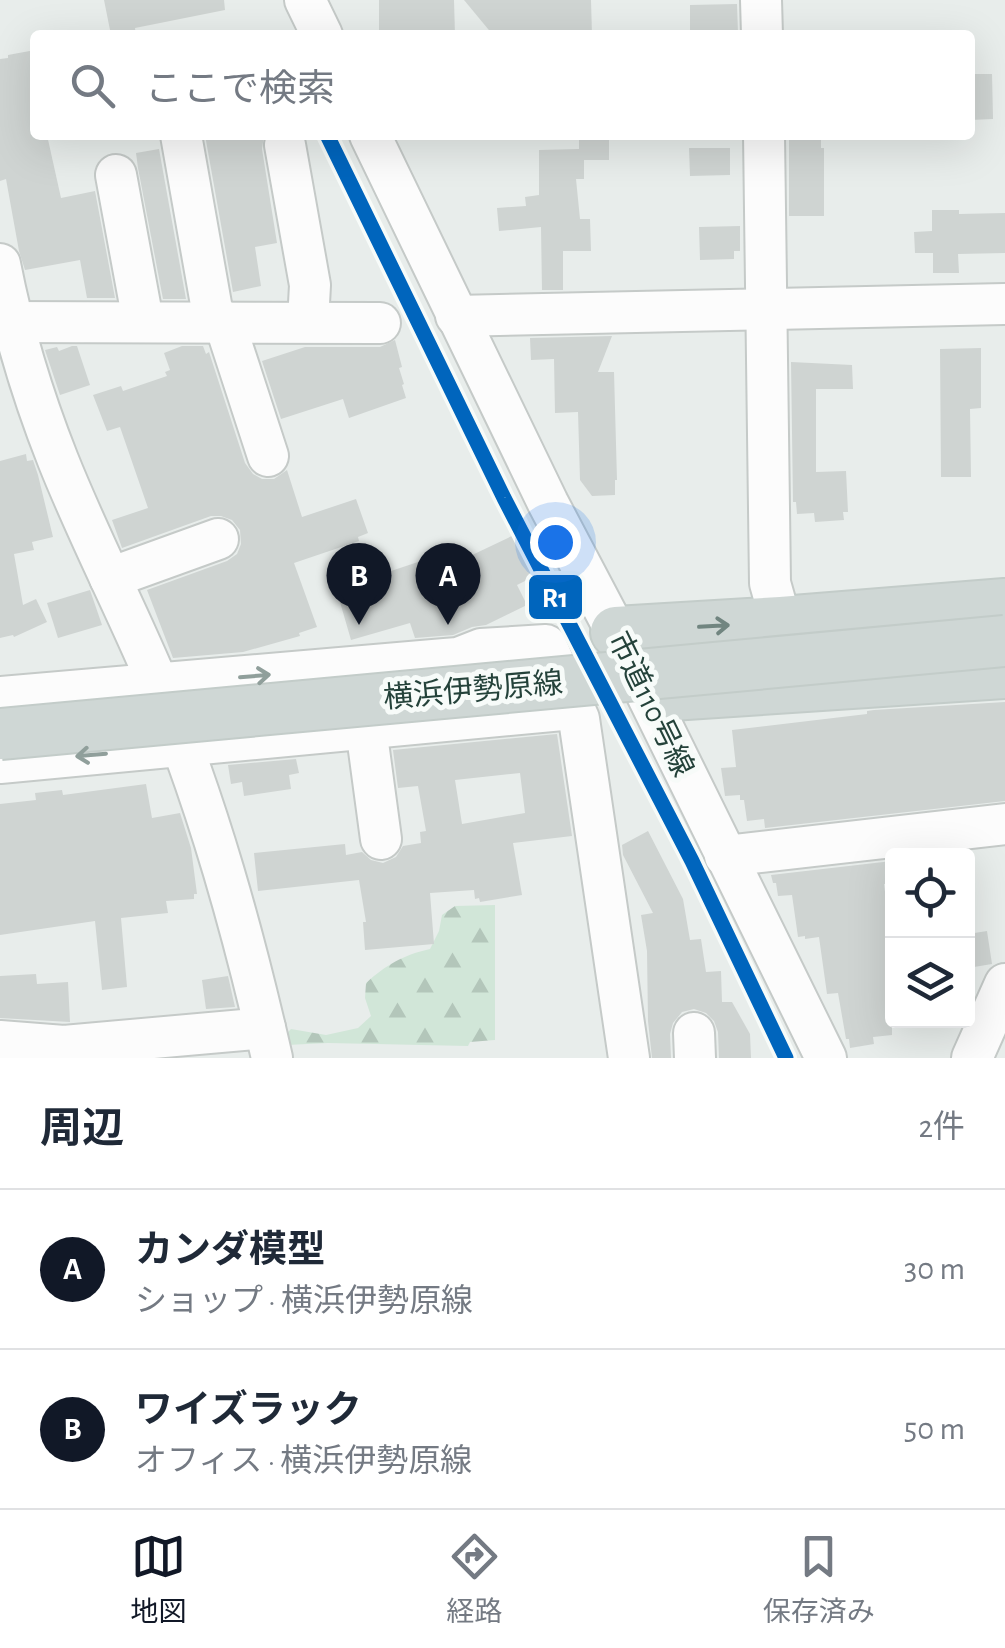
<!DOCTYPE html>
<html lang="ja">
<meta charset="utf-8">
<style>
:root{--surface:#fff;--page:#f6f6f7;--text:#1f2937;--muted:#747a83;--line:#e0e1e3;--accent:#111827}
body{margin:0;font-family:"Alegreya Sans","Noto Sans JP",sans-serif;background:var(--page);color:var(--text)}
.controls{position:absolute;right:30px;bottom:30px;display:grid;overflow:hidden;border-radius:10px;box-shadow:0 10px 40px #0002}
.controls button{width:90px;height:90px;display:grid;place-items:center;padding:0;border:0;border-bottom:2px solid var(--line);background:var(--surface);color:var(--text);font:50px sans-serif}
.you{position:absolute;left:555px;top:542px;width:35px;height:35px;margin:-25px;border:8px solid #fff;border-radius:50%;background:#1a73e8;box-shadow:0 0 0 15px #1a73e833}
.badge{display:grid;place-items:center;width:65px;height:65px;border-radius:50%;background:var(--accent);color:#fff;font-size:32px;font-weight:700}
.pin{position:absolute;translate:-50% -82px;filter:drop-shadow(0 2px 5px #0008)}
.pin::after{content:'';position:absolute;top:52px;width:35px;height:30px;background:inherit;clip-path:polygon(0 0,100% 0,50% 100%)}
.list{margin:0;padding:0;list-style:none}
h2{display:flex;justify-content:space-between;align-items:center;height:130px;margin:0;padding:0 40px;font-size:42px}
h2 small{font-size:32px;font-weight:400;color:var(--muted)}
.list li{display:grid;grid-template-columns:65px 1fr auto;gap:30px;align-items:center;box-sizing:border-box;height:160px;padding:0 40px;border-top:2px solid var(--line)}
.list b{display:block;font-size:38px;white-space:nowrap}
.list p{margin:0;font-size:32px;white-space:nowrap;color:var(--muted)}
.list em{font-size:32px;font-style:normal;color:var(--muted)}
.icon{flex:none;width:55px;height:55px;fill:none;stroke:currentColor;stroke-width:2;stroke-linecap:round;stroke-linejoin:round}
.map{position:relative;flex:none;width:1005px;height:1058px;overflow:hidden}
.search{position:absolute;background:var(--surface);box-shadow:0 10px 40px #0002;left:30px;right:30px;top:30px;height:110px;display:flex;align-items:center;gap:25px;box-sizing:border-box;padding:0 35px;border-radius:10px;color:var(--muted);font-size:38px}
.sheet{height:450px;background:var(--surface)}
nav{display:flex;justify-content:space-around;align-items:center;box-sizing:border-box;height:140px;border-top:2px solid var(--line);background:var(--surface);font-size:28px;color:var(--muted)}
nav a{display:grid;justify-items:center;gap:5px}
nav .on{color:var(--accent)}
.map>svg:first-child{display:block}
</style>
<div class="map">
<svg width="1005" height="1058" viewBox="0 0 1005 1058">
<defs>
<pattern id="forest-firs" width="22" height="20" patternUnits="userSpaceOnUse" patternTransform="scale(2.5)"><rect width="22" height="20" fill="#d1e6d8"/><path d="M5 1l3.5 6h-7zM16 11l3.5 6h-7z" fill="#b3c6ba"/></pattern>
</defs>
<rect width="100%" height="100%" fill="#e8edeb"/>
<!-- forest -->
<path fill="url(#forest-firs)" d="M 495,905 L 495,1040 L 470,1042 L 468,1046 L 328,1043 L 287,1045 L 286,1034 L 291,1029 L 326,1035 L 358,1028 L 371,1016 L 365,998 L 366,983 C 386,965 403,955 430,949 L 439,931 L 442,915 L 455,906 Z"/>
<!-- building -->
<g fill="#cfd4d2" fill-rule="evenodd">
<polygon points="104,0 224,0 225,10 135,28 136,35 111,35"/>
<polygon points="379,0 454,0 455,35 379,35"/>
<polygon points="464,0 591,0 592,35 493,35"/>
<polygon points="737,4 738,33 708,34 708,31 690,31 690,5"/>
<polygon points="35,50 35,135 47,135 61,198 95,191 115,298 87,298 80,260 25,270 19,251 6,179 0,181 0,59 8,58 8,55"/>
<polygon points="970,74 992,74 993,119 970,120"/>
<polygon points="205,135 264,135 262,149 277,243 255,247 261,286 233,292"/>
<polygon points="579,135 609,135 609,160 584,160 584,179 576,179 580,219 590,219 591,251 563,251 563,290 542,290 541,227 499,231 497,208 526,206 525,197 539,195 539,150 579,149"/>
<polygon points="789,135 821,135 821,148 824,148 824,216 789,216"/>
<polygon points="689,148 730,148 730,175 690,176"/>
<polygon points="159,149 186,299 163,299 138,168 136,153"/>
<polygon points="932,210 959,210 959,214 1005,213 1005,253 958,254 959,273 933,273 933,253 915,253 914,232 932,231"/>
<polygon points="740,226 740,251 734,251 734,259 700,260 699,227"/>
<polygon points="612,336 598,372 614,372 617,480 615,480 615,495 592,496 580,480 578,412 555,413 554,359 531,360 530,338"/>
<polygon points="395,340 402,367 399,368 404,384 402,385 406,398 349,418 343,399 281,419 262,361 305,347 380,347"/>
<polygon points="72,346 77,346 90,385 60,395 45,350 57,347 59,351"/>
<polygon points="182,346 203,346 206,354 209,352 245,463 253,474 262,479 274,479 287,470 302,517 356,499 368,533 358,537 359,541 294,563 317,627 299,633 300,636 243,652 173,658 147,590 227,561 237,554 241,544 240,530 232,520 221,516 211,516 122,548 121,545 112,520 148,508 120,427 107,431 93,395 121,386 123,391 167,376 165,372 170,370 164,353"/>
<polygon points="981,348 981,408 970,409 971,477 941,477 940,349"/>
<polygon points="791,362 852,365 853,389 816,389 816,472 846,471 848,512 843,512 844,520 815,522 814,513 797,514 796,502 793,502"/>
<polygon points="26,454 27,461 33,460 38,475 53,537 32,542 34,550 14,554 23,605 36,599 47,622 14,637 13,635 0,638 0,461"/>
<polygon points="514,535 535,576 517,585 527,605 486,625 472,627 453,635 415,638 410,623 351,640 340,602 383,590 379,575 445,553 449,566"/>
<polygon points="90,590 102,625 58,638 47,603"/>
<polygon points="1005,702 1005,801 765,828 764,819 747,821 744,800 740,800 740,795 725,796 721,768 736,767 732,730 867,714 867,711 874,710"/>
<path d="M 557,734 L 572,836 L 513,843 L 522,895 L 480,902 L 479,898 L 475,899 L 474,890 L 430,893 L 434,944 L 365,950 L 363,922 L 366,922 L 359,880 L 258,891 L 254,853 L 345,844 L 346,855 L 362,852 L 371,860 L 383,863 L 396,857 L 403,846 L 421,843 L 420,832 L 426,831 L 418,786 L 398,788 L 393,750 ZM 520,773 L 525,813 L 462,824 L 455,780 Z"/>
<polygon points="296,759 299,773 289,775 291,789 244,796 242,782 231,784 228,765"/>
<polygon points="146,784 152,818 180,813 191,848 197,894 194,894 194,899 166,901 168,913 121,918 127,987 102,990 95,921 0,935 0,804 36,800 35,793 62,790 63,795"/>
<polygon points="648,831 683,899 690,940 701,939 706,972 721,971 722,1002 732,1002 750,1034 751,1058 719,1058 718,1032 714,1021 706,1013 694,1009 682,1012 673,1023 670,1034 671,1058 652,1058 648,1021 647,951 641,915 653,913 623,855 622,845"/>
<polygon points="892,861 892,883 884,884 892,947 892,1035 873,1037 874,1044 850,1048 849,1039 846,1039 838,993 827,994 819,937 805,939 805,936 798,937 792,895 778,896 776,883 773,883 771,875"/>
<polygon points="987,931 992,964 968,968 968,934"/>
<polygon points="36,974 37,984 68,982 70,1022 0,1018 0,976"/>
<polygon points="228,976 235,1007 206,1009 202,980"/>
</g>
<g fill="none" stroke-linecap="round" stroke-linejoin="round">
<defs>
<g id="minor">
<polyline points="305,0 322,35"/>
<polyline points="761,0 762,35"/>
<polyline points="181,135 214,321"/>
<polyline points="370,135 548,503 616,632 826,1058"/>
<polyline points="764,135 770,583 781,622"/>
<polyline points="285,145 310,285 308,322"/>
<polyline points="116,175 143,321"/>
<path d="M 0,264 C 13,331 33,397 58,460 C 89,538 128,612 160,689 C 209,809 243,931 272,1058"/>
<polyline points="456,316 1005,304"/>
<polyline points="224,321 268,456"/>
<polyline points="0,322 380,323"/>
<polyline points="110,578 218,539"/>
<polyline points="0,697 445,659 458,658 481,649 546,645 579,719 629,1058"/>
<polyline points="366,728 381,839"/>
<polyline points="0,763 573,709"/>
<polyline points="725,856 1005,824"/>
<polyline points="694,1033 695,1058"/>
<polyline points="0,1041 64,1046 265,1028"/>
<polyline points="972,1058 1005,984"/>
</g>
<g id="major">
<polyline points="616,632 781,622 1005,604"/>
<polyline points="671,695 1005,673"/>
</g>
</defs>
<!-- minor casing -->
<use href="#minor" stroke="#c5cac8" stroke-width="44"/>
<!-- major casing -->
<use href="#major" stroke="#c3ccc9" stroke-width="54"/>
<!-- minor -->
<use href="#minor" stroke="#fcfcfc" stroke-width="40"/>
<!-- major -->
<use href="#major" stroke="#cfd7d5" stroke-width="50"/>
<defs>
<polyline id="major-bridge" points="0,734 1005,641"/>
</defs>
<!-- major-bridge casing -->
<use href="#major-bridge" stroke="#c3ccc9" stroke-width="54" stroke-linecap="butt"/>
<!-- major-bridge -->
<use href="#major-bridge" stroke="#cfd7d5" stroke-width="50"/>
<defs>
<polyline id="rail-1" points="327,135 504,498 692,861 786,1058"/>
</defs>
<!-- rail-1 casing -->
<use href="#rail-1" stroke="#f7fbf9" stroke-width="22"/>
<!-- rail-1 -->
<use href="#rail-1" stroke="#0065bd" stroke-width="15"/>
</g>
<!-- one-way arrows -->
<defs><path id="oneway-shaft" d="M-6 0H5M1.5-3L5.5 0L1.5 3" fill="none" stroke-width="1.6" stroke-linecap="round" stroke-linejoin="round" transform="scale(2.5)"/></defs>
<use stroke="#718580" href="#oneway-shaft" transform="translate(714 626) rotate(-3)"/>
<g stroke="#909f9b">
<use href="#oneway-shaft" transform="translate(255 676) rotate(-5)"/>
<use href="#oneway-shaft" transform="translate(91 755) rotate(175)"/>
</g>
<g text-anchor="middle" stroke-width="10" stroke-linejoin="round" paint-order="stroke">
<!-- street labels -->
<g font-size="30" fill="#24423a" stroke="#f7fbf9">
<text transform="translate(473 690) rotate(-5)" y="10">横浜伊勢原線</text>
<text transform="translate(651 704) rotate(64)" y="10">市道110号線</text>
</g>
</g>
<rect stroke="#f7fbf9" stroke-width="4" x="527" y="573" width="57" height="48" rx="10" fill="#0065bd"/>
<g font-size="28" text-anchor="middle" font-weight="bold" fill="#fff">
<text x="555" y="607">R1</text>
</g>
</svg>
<div class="controls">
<button><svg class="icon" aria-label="locate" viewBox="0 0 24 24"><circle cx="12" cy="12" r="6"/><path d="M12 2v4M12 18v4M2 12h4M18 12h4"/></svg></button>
<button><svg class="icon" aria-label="layers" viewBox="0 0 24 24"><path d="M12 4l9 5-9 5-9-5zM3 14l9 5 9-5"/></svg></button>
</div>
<div class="you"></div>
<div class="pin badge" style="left:448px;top:625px">A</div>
<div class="pin badge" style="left:359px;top:625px">B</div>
<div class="search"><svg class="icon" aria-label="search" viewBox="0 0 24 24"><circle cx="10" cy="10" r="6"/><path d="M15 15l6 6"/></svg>ここで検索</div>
</div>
<section class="sheet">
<h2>周辺<small>2件</small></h2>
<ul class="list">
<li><span class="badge">A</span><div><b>カンダ模型</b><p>ショップ · 横浜伊勢原線</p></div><em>30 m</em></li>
<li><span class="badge">B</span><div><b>ワイズラック</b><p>オフィス · 横浜伊勢原線</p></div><em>50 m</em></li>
</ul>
</section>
<nav>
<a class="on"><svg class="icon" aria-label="map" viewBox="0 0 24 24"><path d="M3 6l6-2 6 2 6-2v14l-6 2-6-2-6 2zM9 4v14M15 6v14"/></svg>地図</a>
<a><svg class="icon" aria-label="directions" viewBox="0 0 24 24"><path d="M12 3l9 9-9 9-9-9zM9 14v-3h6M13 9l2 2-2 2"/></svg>経路</a>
<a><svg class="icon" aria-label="saved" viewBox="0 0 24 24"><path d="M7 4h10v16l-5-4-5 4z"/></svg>保存済み</a>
</nav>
